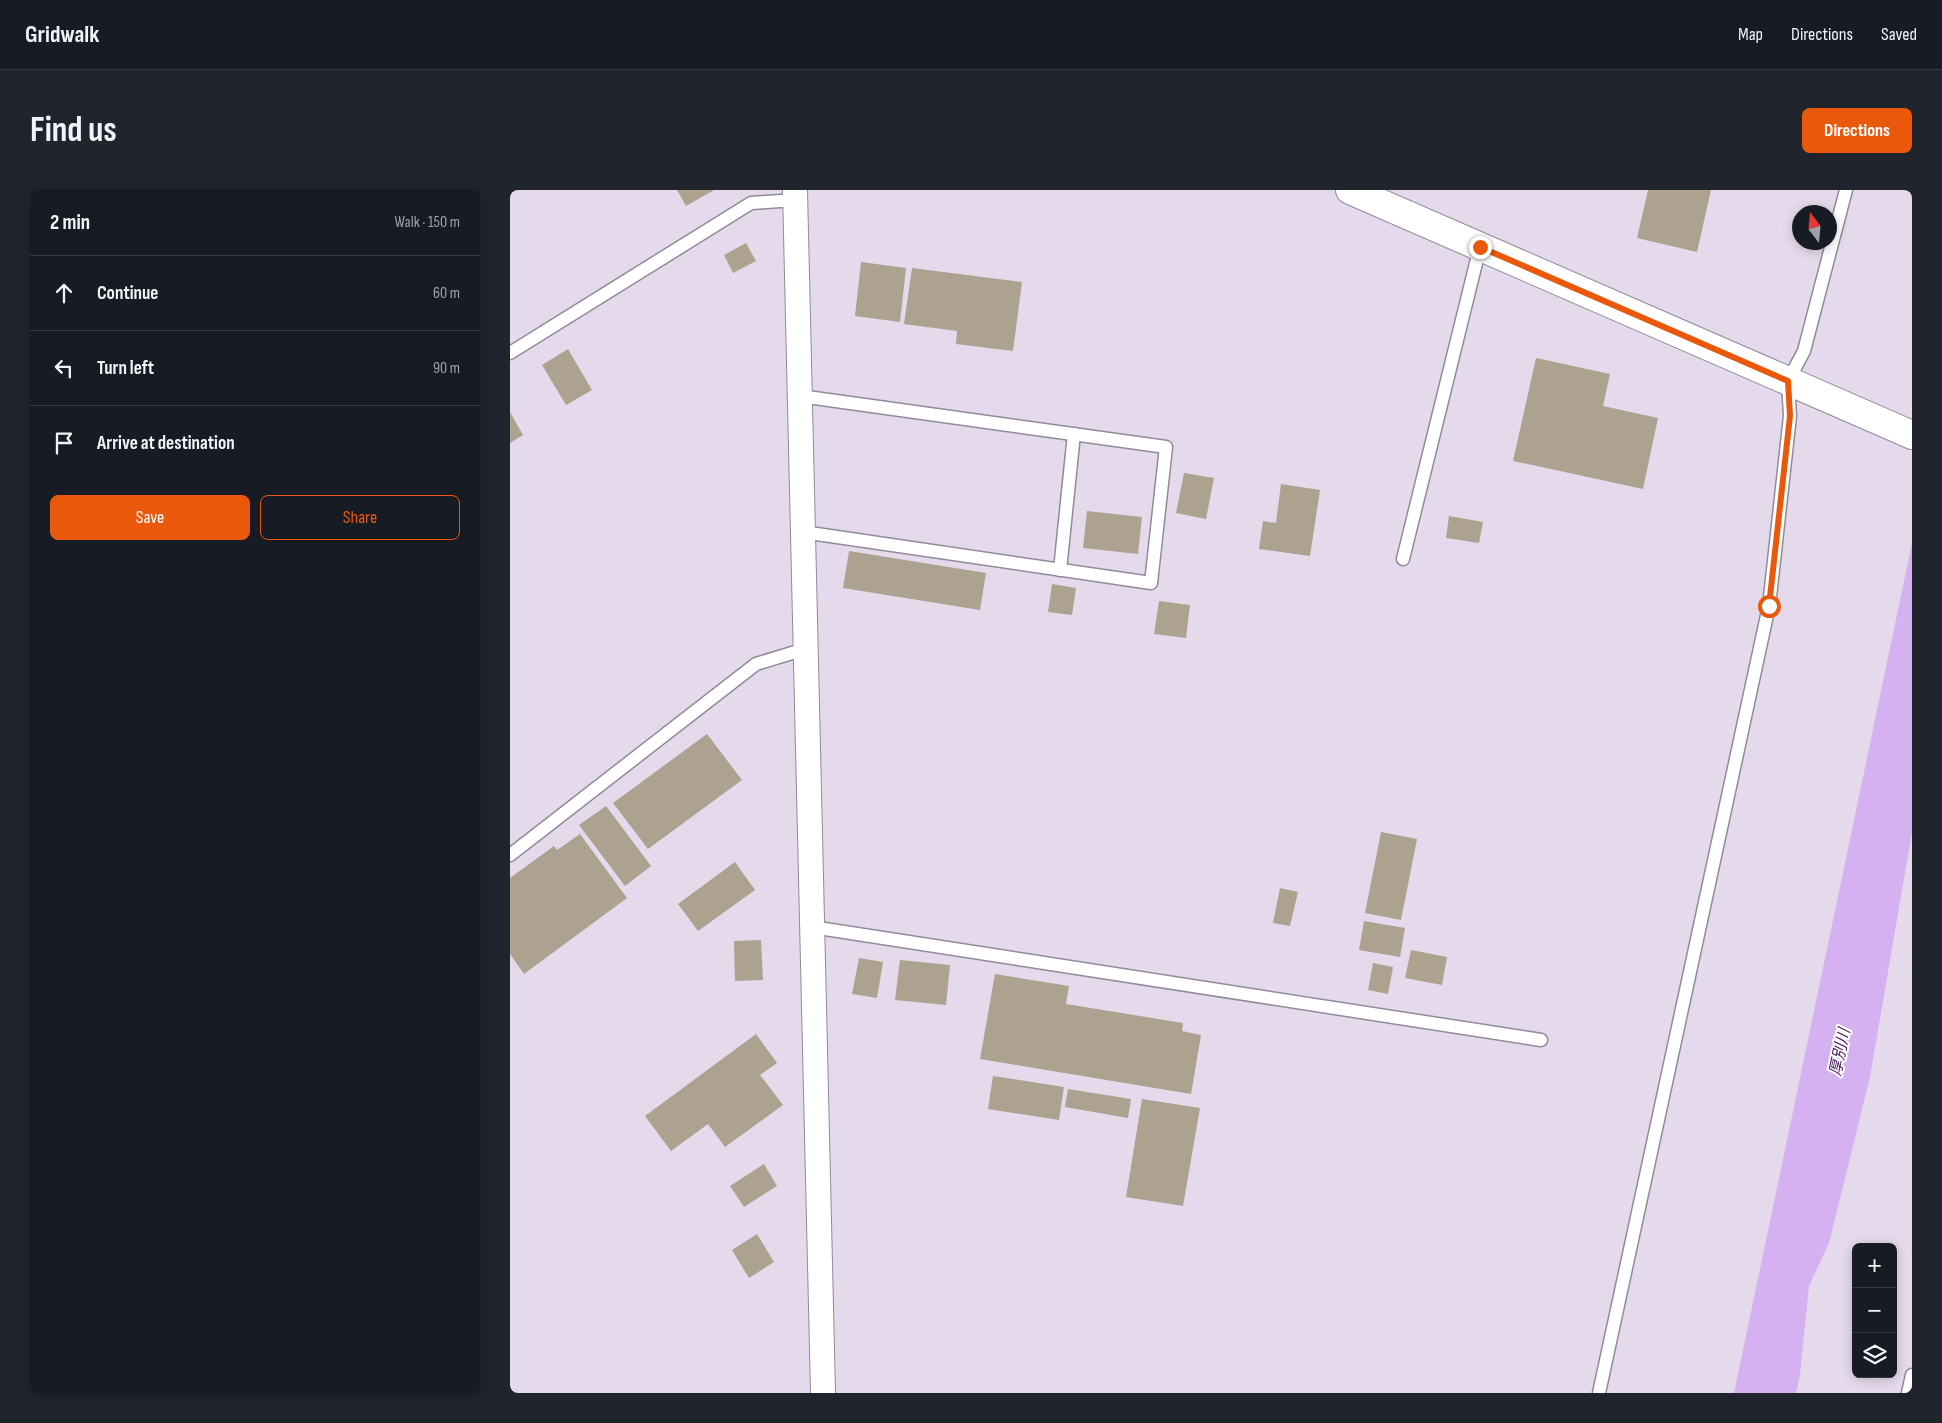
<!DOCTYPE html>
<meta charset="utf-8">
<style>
:root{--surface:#171b24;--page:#20242c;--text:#f1f3f6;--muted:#9ea1a6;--line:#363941;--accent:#ea580c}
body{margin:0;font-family:"Sofia Sans Condensed","Noto Sans JP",sans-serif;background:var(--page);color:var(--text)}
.controls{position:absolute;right:15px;bottom:15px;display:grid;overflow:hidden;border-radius:8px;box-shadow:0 2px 12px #0003}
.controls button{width:45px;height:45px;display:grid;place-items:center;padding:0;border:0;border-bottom:1px solid var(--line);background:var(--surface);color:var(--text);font:25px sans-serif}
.compass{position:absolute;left:1282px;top:15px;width:45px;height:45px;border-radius:50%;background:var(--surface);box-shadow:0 2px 12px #0003;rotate:344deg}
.stop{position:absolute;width:15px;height:15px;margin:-11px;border:4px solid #ea580c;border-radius:50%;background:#fff}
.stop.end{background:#ea580c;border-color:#fff;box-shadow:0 1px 5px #0008}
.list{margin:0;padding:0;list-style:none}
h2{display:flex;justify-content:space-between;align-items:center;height:65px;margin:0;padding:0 20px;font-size:21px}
h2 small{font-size:16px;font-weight:400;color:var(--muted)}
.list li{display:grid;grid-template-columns:32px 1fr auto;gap:15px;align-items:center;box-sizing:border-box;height:75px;padding:0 20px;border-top:1px solid var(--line)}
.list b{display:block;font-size:19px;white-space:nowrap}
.list em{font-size:16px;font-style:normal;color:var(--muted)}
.actions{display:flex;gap:10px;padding:15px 20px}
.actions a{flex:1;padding:11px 0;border:1px solid var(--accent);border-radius:8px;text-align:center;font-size:18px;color:var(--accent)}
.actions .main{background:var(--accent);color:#fff}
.icon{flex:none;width:28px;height:28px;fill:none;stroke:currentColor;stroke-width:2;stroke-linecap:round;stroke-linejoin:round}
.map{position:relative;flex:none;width:1402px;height:1203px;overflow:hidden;border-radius:8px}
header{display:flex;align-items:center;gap:30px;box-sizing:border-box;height:70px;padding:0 25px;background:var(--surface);border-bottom:1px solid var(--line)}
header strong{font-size:24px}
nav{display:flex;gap:28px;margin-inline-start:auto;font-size:18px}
.intro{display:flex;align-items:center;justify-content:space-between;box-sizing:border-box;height:120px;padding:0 30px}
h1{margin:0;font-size:35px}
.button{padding:12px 22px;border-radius:8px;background:var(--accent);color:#fff;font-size:18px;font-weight:700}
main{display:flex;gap:30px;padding:0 30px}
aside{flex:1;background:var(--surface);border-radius:8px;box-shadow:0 2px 12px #0003}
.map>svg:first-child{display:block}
</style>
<header>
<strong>Gridwalk</strong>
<nav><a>Map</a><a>Directions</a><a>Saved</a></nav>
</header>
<div class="intro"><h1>Find us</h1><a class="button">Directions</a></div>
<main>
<aside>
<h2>2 min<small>Walk · 150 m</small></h2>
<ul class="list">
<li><svg class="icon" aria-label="ahead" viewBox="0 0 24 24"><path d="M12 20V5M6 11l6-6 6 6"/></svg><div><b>Continue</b></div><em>60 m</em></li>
<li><svg class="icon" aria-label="left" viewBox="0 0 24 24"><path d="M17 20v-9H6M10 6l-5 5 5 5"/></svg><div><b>Turn left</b></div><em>90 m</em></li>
<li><svg class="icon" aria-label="arrive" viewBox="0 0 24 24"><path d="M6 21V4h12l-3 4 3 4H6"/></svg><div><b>Arrive at destination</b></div></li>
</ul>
<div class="actions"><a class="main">Save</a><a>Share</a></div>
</aside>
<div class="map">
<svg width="1402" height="1203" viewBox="0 0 1402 1203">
<rect width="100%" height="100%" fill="#e4daec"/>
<!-- water -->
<polygon fill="#d6b1f1" points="1402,353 1402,642 1360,887 1319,1053 1299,1096 1290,1184 1286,1203 1224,1203"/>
<!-- building -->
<g fill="#ada190">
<polygon points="167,0 204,0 176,16"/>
<polygon points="1138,0 1201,0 1187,62 1127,48"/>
<polygon points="236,53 246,71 223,83 214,65"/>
<polygon points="351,72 396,78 390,132 345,126"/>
<polygon points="402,78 512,92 503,161 446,154 447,141 394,134"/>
<polygon points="58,159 82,200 56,215 32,175"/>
<polygon points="1026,168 1100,184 1093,216 1148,228 1133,299 1003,271"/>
<polygon points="0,222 13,245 0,253"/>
<polygon points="674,283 704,288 696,329 666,323"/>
<polygon points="771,294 810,300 800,366 749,359 753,331 766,333"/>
<polygon points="577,321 632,327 628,364 573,358"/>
<polygon points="939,326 973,332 969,353 936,348"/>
<polygon points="339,361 476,383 470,420 333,398"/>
<polygon points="542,394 566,398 562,425 538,422"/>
<polygon points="649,411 680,415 676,448 644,444"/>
<polygon points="197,544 232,590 138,659 103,613"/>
<polygon points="96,616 141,676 115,696 69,635"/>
<polygon points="871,642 907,649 891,730 855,723"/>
<polygon points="70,644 117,708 14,784 0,764 0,688 44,656 47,660"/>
<polygon points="225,672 245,700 188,741 168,714"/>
<polygon points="770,698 788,702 780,736 763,733"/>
<polygon points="854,731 895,738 890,767 849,760"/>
<polygon points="251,750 253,790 225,791 224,751"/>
<polygon points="901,760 937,767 932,795 895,788"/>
<polygon points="349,768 373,772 367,808 342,804"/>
<polygon points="390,770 440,775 436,815 385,810"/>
<polygon points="863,773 883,777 878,804 858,800"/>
<polygon points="485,784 559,796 556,814 673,833 672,841 691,845 681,904 470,869"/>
<polygon points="246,844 267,873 250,885 273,915 215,957 198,934 161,961 135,926"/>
<polygon points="483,886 554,897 549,930 478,919"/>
<polygon points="558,899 621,909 618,928 555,917"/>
<polygon points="632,909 690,918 673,1016 616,1007"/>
<polygon points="254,974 267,996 234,1017 220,996"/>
<polygon points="247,1044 264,1072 239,1088 222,1060"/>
</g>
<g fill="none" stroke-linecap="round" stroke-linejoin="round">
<defs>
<g id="service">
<polyline points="0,163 241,13 285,10"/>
<polyline points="290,206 656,257 641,393 293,342"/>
<polyline points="893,369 970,57"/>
<polyline points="550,380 564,244"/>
<polyline points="0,665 246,474 295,459"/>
<polyline points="302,737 1031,850"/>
<polyline points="1089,1203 1259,416 1280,226 1278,191 1294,161 1336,0"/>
<polyline points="1398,1203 1402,1185"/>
</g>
<polyline id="minor" points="285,0 313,1203"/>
<polyline id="tertiary" points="840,0 1402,245"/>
</defs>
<!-- service casing -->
<use href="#service" stroke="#92899a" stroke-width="15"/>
<!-- minor casing -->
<use href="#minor" stroke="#92899a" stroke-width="26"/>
<!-- tertiary casing -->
<use href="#tertiary" stroke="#92899a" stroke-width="30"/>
<!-- service -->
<use href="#service" stroke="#fff" stroke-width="12"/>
<!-- minor -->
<use href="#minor" stroke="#fff" stroke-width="24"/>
<!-- tertiary -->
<use href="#tertiary" stroke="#fff" stroke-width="28"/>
</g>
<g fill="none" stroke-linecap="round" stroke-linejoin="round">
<!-- route -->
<polyline stroke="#ea580c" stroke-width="6" points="970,57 1278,191 1280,226 1259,416"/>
</g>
<g text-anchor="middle" stroke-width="4" stroke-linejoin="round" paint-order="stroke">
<!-- water labels -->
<g font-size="16" font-style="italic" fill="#491963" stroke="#fff">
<text transform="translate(1329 862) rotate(-78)" y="6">厚別川</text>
</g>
</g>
</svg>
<div class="controls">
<button>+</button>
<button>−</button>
<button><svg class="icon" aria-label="layers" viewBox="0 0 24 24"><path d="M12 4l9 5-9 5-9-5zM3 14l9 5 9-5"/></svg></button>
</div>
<svg class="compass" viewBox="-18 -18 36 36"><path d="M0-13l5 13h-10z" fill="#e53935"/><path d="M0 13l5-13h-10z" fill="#9ea1a6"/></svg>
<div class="stop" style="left:1259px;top:416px"></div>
<div class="stop end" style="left:970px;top:57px"></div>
</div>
</main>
